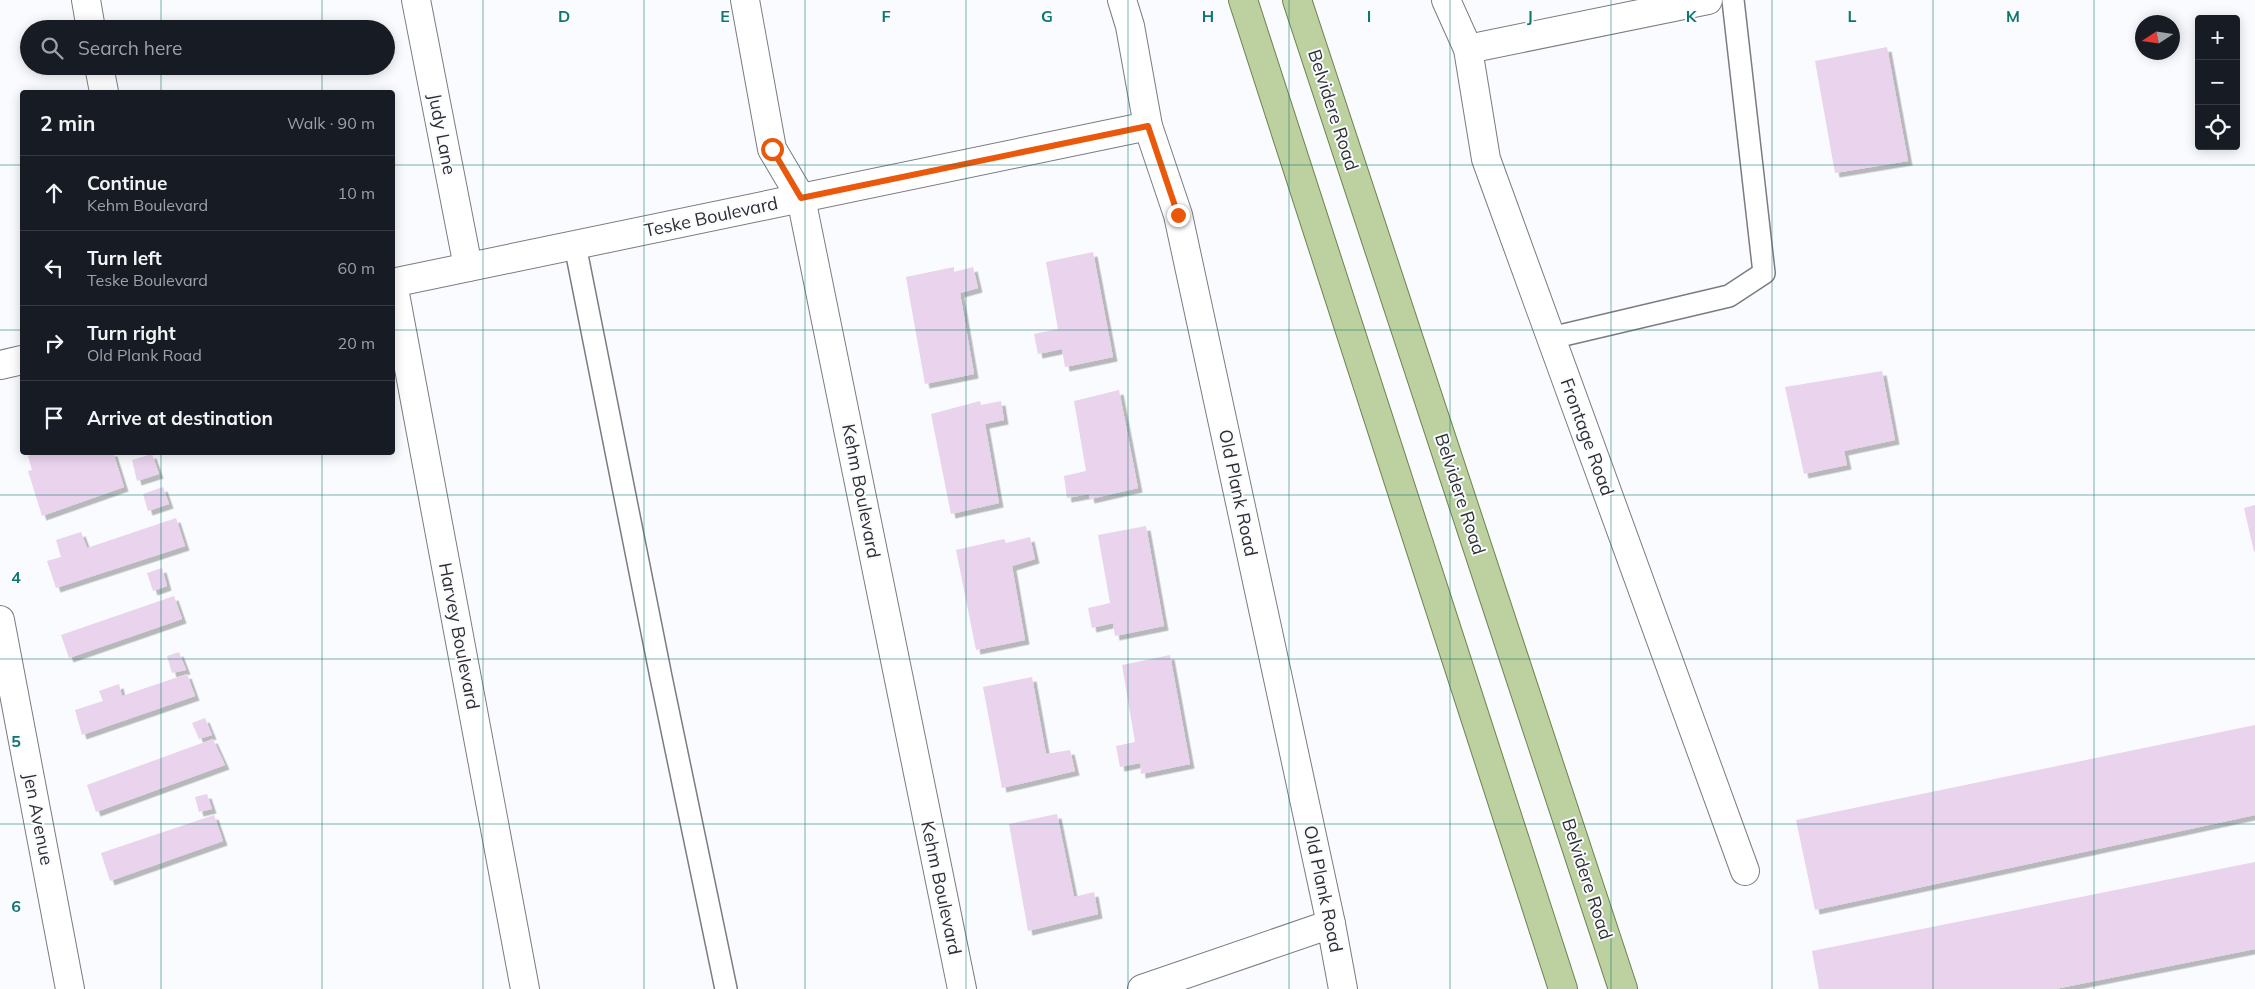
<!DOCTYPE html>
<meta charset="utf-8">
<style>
:root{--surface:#171b24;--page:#20242c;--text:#f1f3f6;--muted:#9ea1a6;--line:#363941}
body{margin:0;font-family:Mulish,sans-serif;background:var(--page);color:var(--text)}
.controls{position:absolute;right:15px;top:15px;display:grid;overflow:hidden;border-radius:5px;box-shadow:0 2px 12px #0003}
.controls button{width:45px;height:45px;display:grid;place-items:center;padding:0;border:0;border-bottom:1px solid var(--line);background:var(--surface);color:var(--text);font:25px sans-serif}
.compass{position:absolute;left:2135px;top:15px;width:45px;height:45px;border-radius:50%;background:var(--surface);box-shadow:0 2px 12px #0003;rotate:258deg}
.stop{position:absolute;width:15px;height:15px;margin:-11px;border:4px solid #ea580c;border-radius:50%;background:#fff}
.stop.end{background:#ea580c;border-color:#fff;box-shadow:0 1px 5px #0008}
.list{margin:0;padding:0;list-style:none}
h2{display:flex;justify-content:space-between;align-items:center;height:65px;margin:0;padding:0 20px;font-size:21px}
h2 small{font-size:16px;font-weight:400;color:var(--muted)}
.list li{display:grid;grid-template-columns:32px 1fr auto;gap:15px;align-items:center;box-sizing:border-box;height:75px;padding:0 20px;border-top:1px solid var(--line)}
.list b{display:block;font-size:19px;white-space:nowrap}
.list p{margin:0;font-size:16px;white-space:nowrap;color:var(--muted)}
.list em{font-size:16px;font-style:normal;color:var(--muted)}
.icon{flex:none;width:28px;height:28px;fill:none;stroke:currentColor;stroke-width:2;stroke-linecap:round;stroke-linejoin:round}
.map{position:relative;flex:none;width:2255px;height:989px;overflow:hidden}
.search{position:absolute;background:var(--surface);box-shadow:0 2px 12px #0003;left:20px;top:20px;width:375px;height:55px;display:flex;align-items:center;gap:12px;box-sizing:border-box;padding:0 18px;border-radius:28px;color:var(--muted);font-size:19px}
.panel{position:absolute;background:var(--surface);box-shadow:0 2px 12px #0003;left:20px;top:90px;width:375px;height:365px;border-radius:5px}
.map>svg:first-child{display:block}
</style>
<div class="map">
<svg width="2255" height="989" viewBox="0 0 2255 989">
<defs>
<filter id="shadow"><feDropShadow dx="4.5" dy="4.5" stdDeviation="0" flood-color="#0004"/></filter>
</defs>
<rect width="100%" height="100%" fill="#fafbfe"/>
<!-- building -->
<g fill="#e9d3ed" filter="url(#shadow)">
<polygon points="1887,47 1908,161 1835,173 1815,61"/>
<polygon points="1093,252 1113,357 1065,367 1062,349 1038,354 1034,334 1058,329 1046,262"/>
<polygon points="954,267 954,272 973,267 978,288 960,293 974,374 925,384 906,277"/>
<polygon points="1882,371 1895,440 1844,451 1847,465 1804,474 1785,387"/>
<polygon points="1119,390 1138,488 1090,499 1089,494 1067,498 1064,476 1086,471 1074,401"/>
<polygon points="980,401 981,405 1001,401 1004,420 985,424 999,503 951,514 931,414"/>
<polygon points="38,452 113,452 124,487 42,516 28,471 32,470 28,456"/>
<polygon points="152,454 159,474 137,481 132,460"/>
<polygon points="163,487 169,504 148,511 143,494"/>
<polygon points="2255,505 2255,551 2254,552 2244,508"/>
<polygon points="176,518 185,546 56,588 47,561 61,557 56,540 81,532 87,548"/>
<polygon points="1146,526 1164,626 1115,636 1113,623 1092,628 1088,608 1110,603 1098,535"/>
<polygon points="1030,537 1035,559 1012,566 1025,640 976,650 956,550 1004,539 1006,543"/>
<polygon points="162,568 167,586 153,591 147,573"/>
<polygon points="174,596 182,619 69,658 61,635"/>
<polygon points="179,652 186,670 172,673 167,656"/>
<polygon points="1170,655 1190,764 1141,774 1140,763 1120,767 1116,746 1135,742 1122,665"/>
<polygon points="187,674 195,696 82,735 75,710 103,701 99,691 119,684 122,696"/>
<polygon points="1032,677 1046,754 1070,750 1075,771 1002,788 983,687"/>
<polygon points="205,718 212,735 199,739 192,723"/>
<polygon points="2255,725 2255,815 1815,910 1796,820"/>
<polygon points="213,739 225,765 96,812 87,785"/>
<polygon points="207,794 212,809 199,812 195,797"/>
<polygon points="1057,814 1074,897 1094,892 1098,914 1028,931 1009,824"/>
<polygon points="214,815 223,841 110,881 101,853"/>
<polygon points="2255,862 2255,949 2055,989 1819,989 1812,951"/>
</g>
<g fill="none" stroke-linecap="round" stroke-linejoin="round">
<defs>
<g id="lane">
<polyline points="575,245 661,677 726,989"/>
<polyline points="1551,338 1729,296 1764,273 1733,0"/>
</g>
<g id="street">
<polyline points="86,0 91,29"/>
<polyline points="416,0 468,267"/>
<polyline points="745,0 772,149 801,198 962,989"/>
<polyline points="1122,0 1130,26 1148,126 1178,215 1331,924 1343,989"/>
<polyline points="1446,0 1468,49 1486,159 1745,871"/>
<polyline points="1468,49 1708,0"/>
<polyline points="99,66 104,92"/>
<polyline points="393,283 525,989"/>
<polyline points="0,620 70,989"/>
<polyline points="1142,989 1331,924"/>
</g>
<g id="secondary">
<polyline points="392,283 1148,126"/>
<polyline points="0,365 22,360"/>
</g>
<g id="primary">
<polyline points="1243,0 1563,989"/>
<polyline points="1297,0 1623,989"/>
</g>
</defs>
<!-- lane casing -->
<use href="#lane" stroke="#7a7c83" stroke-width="24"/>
<!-- street casing -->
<use href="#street" stroke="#7a7c83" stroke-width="30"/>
<!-- secondary casing -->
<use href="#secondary" stroke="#7a7c83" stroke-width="30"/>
<!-- primary casing -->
<use href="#primary" stroke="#6e834f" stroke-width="30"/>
<!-- lane -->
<use href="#lane" stroke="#fff" stroke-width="21"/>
<!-- street -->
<use href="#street" stroke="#fff" stroke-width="28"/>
<!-- secondary -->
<use href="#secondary" stroke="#fff" stroke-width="28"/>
<!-- primary -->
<use href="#primary" stroke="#bdd09f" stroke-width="28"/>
</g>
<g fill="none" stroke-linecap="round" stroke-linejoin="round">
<!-- route -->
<polyline stroke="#ea580c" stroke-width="6" points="772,149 801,198 1148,126 1178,215"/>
</g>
<!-- grid -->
<path fill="none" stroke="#0f766e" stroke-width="1" stroke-opacity="0.55" d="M 161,0 L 161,29M 322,0 L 322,29M 483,0 L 483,989M 644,0 L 644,989M 805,0 L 805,989M 966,0 L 966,989M 1128,0 L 1128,989M 1289,0 L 1289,989M 1450,0 L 1450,989M 1611,0 L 1611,989M 1772,0 L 1772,989M 1933,0 L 1933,989M 2094,0 L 2094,989M 161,66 L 161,92M 322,66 L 322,92M 0,165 L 22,165M 392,165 L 2255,165M 0,330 L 22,330M 392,330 L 2255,330M 161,452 L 161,989M 322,452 L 322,989M 0,495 L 2255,495M 0,659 L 2255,659M 0,824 L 2255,824"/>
<g text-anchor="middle" stroke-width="4" stroke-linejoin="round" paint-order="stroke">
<!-- street labels -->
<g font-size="18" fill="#2d2e31" stroke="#fafbfe">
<text transform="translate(1333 110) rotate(72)" y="6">Belvidere Road</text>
<text transform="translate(442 134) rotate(79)" y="6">Judy Lane</text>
<text transform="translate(711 217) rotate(-12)" y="6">Teske Boulevard</text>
<text transform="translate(1587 437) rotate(70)" y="6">Frontage Road</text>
<text transform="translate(861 491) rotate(79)" y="6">Kehm Boulevard</text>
<text transform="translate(1238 493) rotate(78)" y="6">Old Plank Road</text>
<text transform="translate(1460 494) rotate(72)" y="6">Belvidere Road</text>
<text transform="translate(459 636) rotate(79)" y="6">Harvey Boulevard</text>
<text transform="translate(38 819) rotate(79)" y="6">Jen Avenue</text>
<text transform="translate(1587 879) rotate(72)" y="6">Belvidere Road</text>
<text transform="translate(941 888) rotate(78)" y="6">Kehm Boulevard</text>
<text transform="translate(1323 889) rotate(78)" y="6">Old Plank Road</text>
</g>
</g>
<g font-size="16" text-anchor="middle" font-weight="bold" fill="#0f766e" stroke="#fafbfe" stroke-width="4" stroke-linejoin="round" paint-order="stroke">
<text x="564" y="22">D</text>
<text x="725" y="22">E</text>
<text x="886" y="22">F</text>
<text x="1047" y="22">G</text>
<text x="1208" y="22">H</text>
<text x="1369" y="22">I</text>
<text x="1530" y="22">J</text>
<text x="1691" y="22">K</text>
<text x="1852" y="22">L</text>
<text x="2013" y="22">M</text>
<text x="16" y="583">4</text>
<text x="16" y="747">5</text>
<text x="16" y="912">6</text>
</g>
</svg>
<div class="controls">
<button>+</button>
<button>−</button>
<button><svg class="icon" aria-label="locate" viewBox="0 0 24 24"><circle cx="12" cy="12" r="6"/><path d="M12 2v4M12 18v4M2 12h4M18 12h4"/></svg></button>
</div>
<svg class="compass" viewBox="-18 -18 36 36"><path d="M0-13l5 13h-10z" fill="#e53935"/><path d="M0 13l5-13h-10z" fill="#9ea1a6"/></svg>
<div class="stop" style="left:772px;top:149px"></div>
<div class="stop end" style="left:1178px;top:215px"></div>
<div class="search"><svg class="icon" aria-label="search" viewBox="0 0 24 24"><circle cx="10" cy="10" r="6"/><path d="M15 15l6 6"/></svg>Search here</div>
<section class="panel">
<h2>2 min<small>Walk · 90 m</small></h2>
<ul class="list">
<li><svg class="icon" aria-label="ahead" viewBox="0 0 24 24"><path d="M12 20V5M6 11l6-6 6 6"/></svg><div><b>Continue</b><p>Kehm Boulevard</p></div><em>10 m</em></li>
<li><svg class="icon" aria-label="left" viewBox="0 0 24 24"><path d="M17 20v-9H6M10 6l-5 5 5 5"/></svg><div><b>Turn left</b><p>Teske Boulevard</p></div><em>60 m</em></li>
<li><svg class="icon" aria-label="right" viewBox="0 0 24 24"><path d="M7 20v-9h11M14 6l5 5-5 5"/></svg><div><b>Turn right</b><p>Old Plank Road</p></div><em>20 m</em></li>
<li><svg class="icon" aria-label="arrive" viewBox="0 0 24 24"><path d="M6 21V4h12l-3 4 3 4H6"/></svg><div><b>Arrive at destination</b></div></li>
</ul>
</section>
</div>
